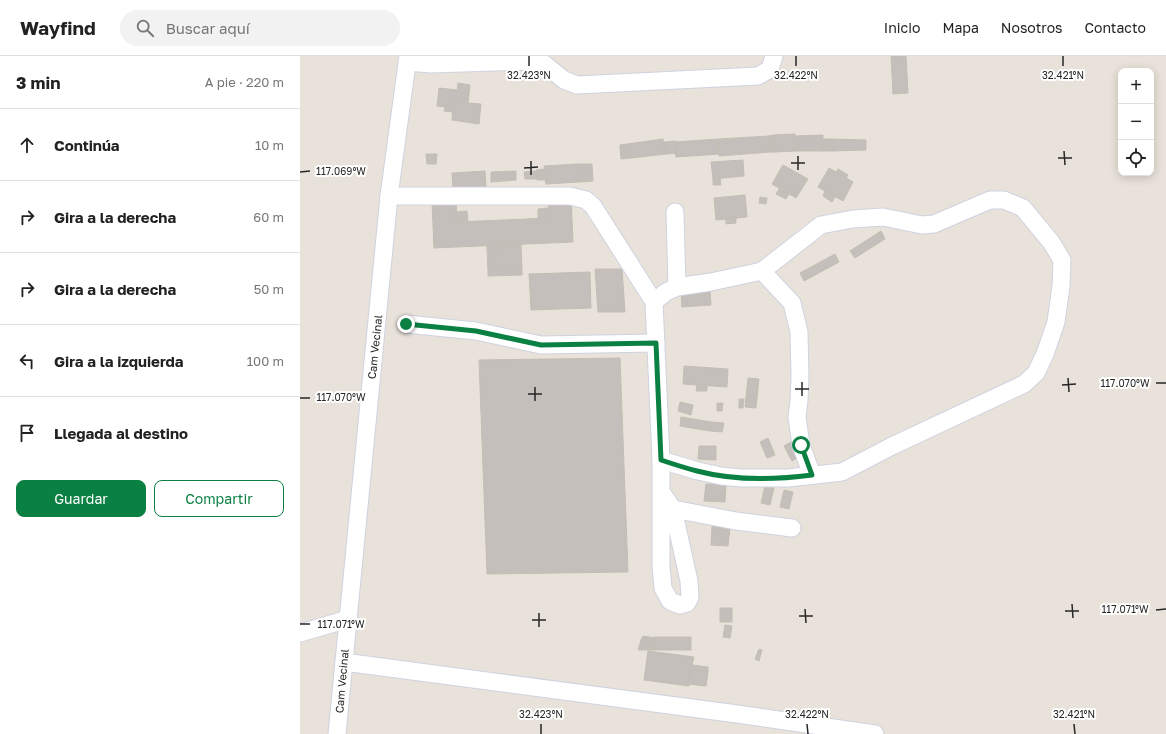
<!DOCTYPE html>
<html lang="es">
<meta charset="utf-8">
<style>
:root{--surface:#fff;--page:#f2f2f2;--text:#222;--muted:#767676;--line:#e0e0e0;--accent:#0b8043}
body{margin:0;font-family:"Golos Text",sans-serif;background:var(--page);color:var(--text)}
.controls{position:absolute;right:12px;top:12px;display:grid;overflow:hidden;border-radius:8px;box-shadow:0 2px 10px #0003}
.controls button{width:36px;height:36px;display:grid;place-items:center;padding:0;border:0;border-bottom:1px solid var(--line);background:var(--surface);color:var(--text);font:20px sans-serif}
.stop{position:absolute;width:12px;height:12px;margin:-9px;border:3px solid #0b8043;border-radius:50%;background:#fff}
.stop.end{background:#0b8043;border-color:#fff;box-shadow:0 1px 4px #0008}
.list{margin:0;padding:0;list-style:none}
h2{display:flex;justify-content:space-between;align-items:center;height:52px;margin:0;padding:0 16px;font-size:17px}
h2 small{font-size:13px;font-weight:400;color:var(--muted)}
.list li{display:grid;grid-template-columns:26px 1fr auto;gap:12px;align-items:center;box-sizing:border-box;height:72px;padding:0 16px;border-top:1px solid var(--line)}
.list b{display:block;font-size:15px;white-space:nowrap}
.list em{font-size:13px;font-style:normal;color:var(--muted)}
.actions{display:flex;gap:8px;padding:12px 16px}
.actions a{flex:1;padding:9px 0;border:1px solid var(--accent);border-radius:8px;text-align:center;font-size:14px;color:var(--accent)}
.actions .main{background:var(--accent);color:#fff}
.icon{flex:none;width:22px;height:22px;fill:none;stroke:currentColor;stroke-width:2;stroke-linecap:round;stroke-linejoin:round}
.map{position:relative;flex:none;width:866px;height:678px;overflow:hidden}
header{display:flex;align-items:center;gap:24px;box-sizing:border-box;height:56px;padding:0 20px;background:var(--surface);border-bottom:1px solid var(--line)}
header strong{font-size:19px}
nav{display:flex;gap:22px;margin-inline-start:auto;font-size:14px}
.search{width:280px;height:36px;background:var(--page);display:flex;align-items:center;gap:10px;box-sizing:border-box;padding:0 14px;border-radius:22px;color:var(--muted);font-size:15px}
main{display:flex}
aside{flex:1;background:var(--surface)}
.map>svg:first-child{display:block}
</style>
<header>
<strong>Wayfind</strong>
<div class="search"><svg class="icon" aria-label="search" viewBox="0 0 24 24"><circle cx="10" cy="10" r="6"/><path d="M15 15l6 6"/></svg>Buscar aquí</div>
<nav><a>Inicio</a><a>Mapa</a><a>Nosotros</a><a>Contacto</a></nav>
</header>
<main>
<aside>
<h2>3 min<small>A pie · 220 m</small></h2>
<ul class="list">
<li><svg class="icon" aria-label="ahead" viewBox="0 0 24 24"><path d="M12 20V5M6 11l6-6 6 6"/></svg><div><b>Continúa</b></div><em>10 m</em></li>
<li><svg class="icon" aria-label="right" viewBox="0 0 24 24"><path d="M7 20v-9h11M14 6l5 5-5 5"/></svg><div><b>Gira a la derecha</b></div><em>60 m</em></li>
<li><svg class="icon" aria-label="right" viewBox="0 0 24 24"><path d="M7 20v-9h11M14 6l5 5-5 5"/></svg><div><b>Gira a la derecha</b></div><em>50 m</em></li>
<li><svg class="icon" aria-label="left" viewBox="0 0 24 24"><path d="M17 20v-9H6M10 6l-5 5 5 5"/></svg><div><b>Gira a la izquierda</b></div><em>100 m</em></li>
<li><svg class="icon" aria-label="arrive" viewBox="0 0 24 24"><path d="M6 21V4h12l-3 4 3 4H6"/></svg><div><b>Llegada al destino</b></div></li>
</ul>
<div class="actions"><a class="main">Guardar</a><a>Compartir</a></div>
</aside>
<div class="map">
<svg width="866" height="678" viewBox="0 0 866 678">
<rect width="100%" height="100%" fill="#e9e2da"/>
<!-- building -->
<g fill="#c4bfba" stroke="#c3beb4">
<polygon points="591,0 606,0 608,37 593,38"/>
<polygon points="158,27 170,29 168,47 181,48 179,68 152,64 153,51 150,50 151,45 156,46"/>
<polygon points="139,32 157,34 156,46 151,45 150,50 153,51 153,56 144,55 145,51 137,50"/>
<polygon points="495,78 496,95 475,96 473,79"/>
<polygon points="473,79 475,96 471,96 469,80"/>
<polygon points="523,79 523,95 496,95 495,80"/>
<polygon points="469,80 471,96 419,100 419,83"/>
<polygon points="363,83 366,98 331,102 329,90 320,92 320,89"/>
<polygon points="419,83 419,98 376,101 375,97 377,97 375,86"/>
<rect x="523" y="83" width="9" height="12"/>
<polygon points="532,83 566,84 566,94 532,95"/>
<polygon points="375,85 377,97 366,98 364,86"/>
<polygon points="329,90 331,102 321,103 320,92"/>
<polygon points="126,98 137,98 136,108 127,108"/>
<polygon points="443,104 444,120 413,123 411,106"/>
<polygon points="278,108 292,108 293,125 279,126"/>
<polygon points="278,108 279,126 246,128 244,110"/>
<polygon points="483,109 508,123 496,142 472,128"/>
<polygon points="529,112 553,126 543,145 518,131"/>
<polygon points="245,113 245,124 237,124 236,114"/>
<polygon points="538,113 548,119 546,122 536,116"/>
<polygon points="185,115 186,131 153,132 152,117"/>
<polygon points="216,115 216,124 191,126 191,116"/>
<polygon points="236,115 237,123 225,123 224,116"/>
<polygon points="420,122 421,129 413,129 413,123"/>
<polygon points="479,133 489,138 486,143 476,138"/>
<polygon points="525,135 535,141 532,146 523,140"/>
<polygon points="445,139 447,161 416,164 414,142"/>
<polygon points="271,140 273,186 134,192 132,146 156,145 157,166 249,162 248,141"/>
<polygon points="460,141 467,142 466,148 459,147"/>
<polygon points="249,152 249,162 238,163 238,153"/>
<polygon points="167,155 168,166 157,166 156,156"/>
<polygon points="436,162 436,167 426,168 426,163"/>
<polygon points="581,175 585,183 555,202 550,195"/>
<polygon points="221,188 221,191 187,192 187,189"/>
<polygon points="221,191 222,213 188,215 187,192"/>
<polygon points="535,198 539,206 504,225 500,217"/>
<polygon points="222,213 222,219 188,220 188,215"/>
<polygon points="295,213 322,213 325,256 298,256"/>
<polygon points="290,216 291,252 231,254 229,218"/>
<polygon points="410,234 411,249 382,251 381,236"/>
<polygon points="320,302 328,516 187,518 179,304"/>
<polygon points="384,310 428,313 427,331 383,328"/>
<polygon points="448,322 459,323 456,352 445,351"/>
<polygon points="397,329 407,330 407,335 396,335"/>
<polygon points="439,343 444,343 443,352 439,352"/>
<polygon points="380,346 393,349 391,359 378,355"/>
<polygon points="417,347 423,347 422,355 417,355"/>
<polygon points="381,361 411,366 410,375 380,370"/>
<polygon points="411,366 424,367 422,376 410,375"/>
<polygon points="468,382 475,399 467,402 460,386"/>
<polygon points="491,386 499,401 492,405 484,390"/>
<polygon points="399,390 416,390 416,404 398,403"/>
<polygon points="406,428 426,429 425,446 404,445"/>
<polygon points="465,430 474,432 470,449 461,447"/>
<polygon points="484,434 493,436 489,453 480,451"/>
<polygon points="412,470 430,472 428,490 411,489"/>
<rect x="420" y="552" width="12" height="14"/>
<polygon points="425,569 432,570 430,582 423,581"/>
<polygon points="343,580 355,582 355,586 341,584"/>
<rect x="355" y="581" width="36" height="13"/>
<polygon points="341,584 355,586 355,594 338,594"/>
<polygon points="459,593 462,594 459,605 455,603"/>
<polygon points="348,595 394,601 392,609 408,611 408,616 390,614 388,628 389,628 389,630 344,624"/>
<polygon points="390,614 408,616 406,630 388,628"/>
</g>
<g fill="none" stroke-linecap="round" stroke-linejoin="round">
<defs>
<g id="minor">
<polyline points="107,6 131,8 225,5 243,7 264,24 277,29 458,20 470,13 474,0"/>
<polyline points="89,140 270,140 286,144 293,150 354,246 361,404 361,511 363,532 370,545 380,549 387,547 390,541 389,525 373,453 361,436"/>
<polyline points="375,156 377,231"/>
<polyline points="462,215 492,247 499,276 500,321 499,345 497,361 501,389 512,419"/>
<polyline points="354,246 366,236 377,231 411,226 462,215 521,169 553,163 583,161 622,169 634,168 690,144 704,144 723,152 751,186 762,204 761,230 756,266 745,298 736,317 724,328 592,390 542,416 488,422 441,422 421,420 398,415 361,404"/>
<polyline points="106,268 176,275 241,289 356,287"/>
<polyline points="373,453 436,465 492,472"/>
<polyline points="0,577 48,563"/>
<polyline points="44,606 437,658 575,678"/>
<polyline points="37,678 89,140 108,0"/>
</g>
</defs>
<!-- minor casing -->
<use href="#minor" stroke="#cfd2df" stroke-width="19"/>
<!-- minor -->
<use href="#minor" stroke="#fff" stroke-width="17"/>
</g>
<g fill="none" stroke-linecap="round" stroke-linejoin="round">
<!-- route -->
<path stroke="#0b8043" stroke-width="5" d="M 106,268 L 176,275 L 241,289 L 356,287 L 361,404 C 373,408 385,412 397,415 C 435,425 474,424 512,419 L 501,389"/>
</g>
<!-- ticks -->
<path fill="none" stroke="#272727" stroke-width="1.5" d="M 229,0 L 229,10M 496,0 L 496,10M 763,0 L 763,10M 764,95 L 765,109M 498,100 L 498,114M 758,102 L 772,102M 231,105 L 231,119M 491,107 L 505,107M 224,112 L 238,111M 0,116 L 10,115M 768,322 L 769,336M 502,326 L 502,340M 856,327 L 866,327M 762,329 L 776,328M 235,331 L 235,345M 495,333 L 509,333M 228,338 L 242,338M 0,342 L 10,342M 772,548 L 773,562M 505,553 L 506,567M 856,554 L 866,553M 765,555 L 779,555M 239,557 L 239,571M 499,560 L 513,560M 232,564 L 246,564M 0,568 L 10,568M 241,668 L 241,678M 507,668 L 508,678M 774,668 L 775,678"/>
<g text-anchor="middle" stroke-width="4" stroke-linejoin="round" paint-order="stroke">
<!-- street labels -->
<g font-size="11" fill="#272727" stroke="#fff">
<text transform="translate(75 291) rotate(-84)" y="4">Cam Vecinal</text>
<text transform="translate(42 625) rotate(-85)" y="4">Cam Vecinal</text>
</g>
</g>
<g font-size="10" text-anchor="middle" fill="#272727" stroke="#fff" stroke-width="4" stroke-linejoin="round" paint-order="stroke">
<text x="229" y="23">32.423°N</text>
<text x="496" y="23">32.422°N</text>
<text x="763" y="23">32.421°N</text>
<text x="41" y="119">117.069°W</text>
<text x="825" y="331">117.070°W</text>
<text x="41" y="345">117.070°W</text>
<text x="825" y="557">117.071°W</text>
<text x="41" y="572">117.071°W</text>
<text x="241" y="662">32.423°N</text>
<text x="507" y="662">32.422°N</text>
<text x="774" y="662">32.421°N</text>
</g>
</svg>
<div class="controls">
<button>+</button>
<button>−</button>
<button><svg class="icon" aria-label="locate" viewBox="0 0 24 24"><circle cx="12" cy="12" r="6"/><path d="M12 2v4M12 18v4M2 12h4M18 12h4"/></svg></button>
</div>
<div class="stop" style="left:501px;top:389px"></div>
<div class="stop end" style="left:106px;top:268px"></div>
</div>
</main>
